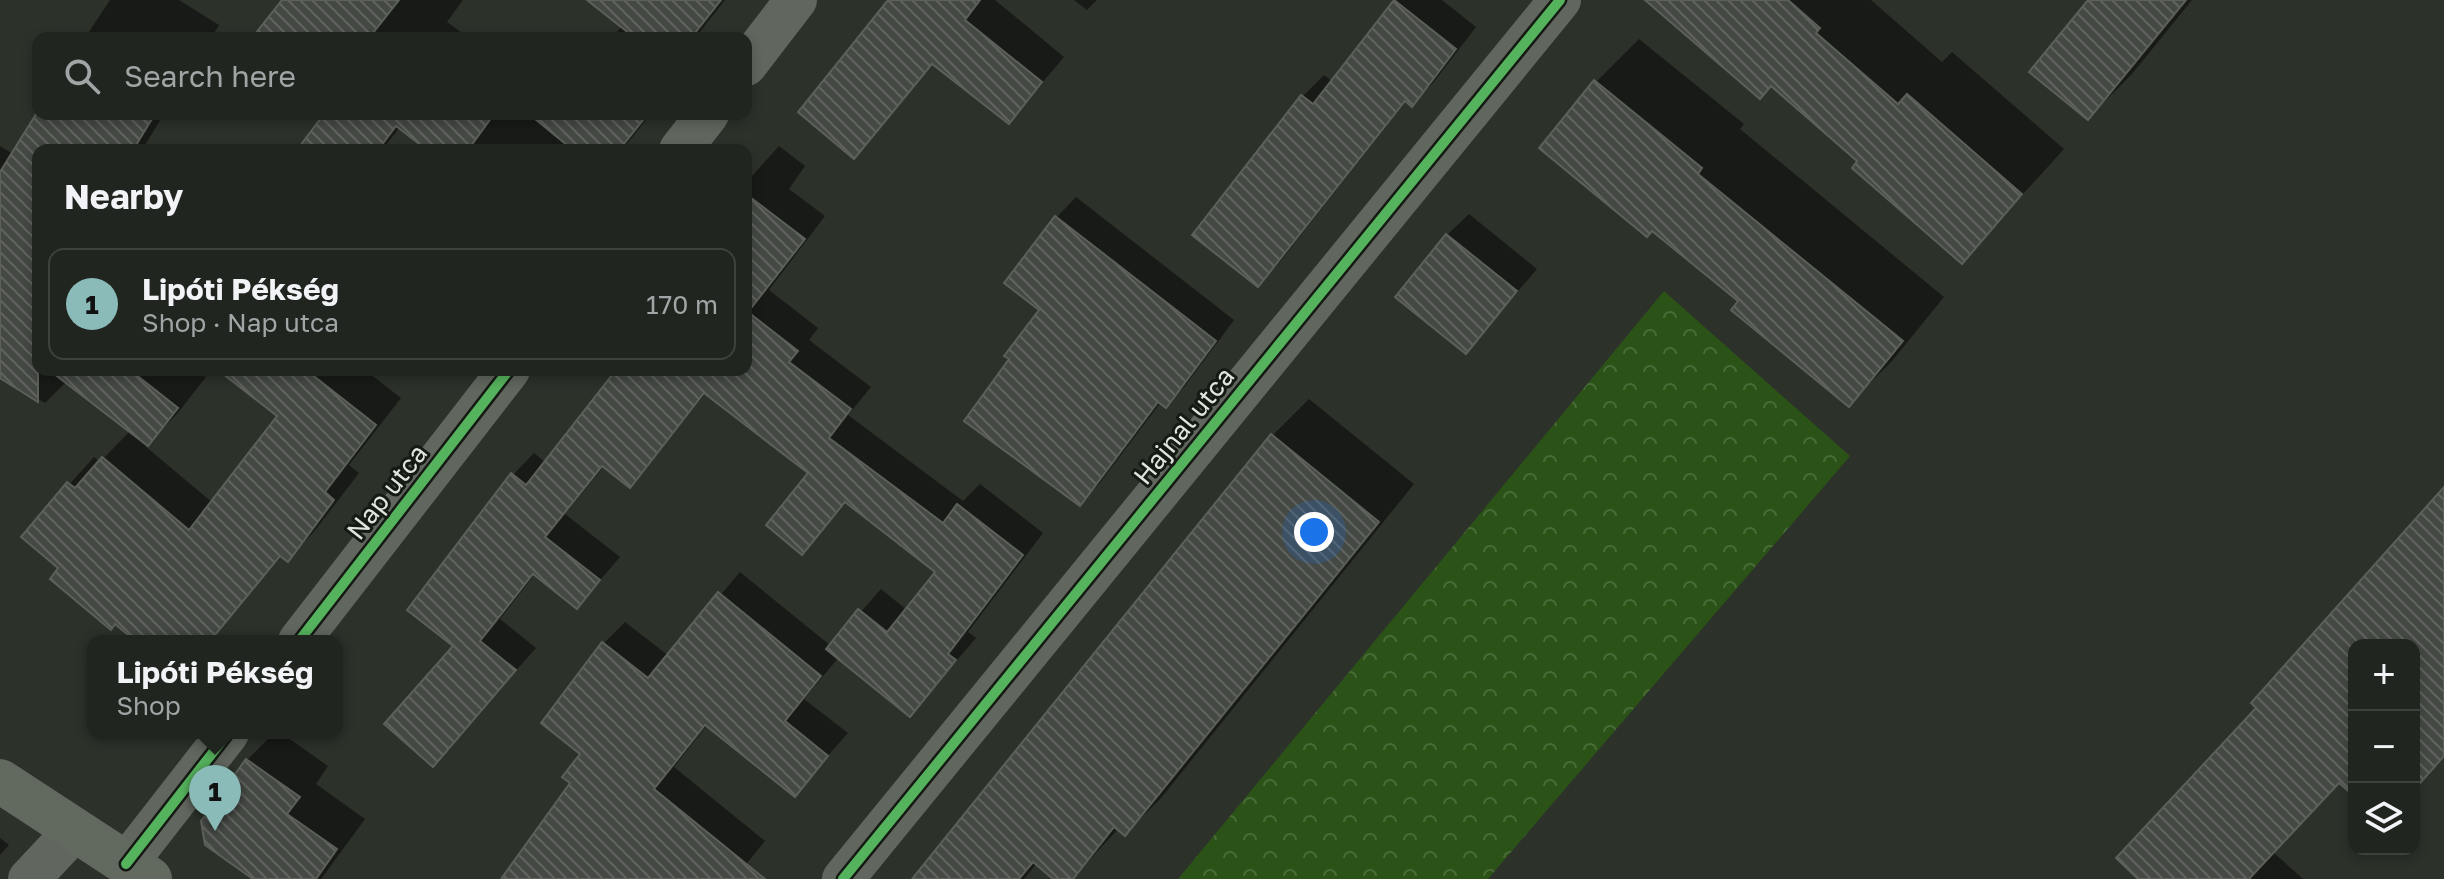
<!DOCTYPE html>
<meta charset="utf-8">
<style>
:root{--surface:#212520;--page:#292d29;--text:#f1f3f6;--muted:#a2a5a5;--line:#3e423e;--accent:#8bbbb9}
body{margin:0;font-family:"Golos Text",sans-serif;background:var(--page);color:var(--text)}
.controls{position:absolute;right:24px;bottom:24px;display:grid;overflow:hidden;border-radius:16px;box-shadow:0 4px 12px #0003}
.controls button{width:72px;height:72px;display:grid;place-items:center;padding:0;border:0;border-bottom:2px solid var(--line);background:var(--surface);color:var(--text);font:40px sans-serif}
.you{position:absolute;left:1314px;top:532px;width:28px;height:28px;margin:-20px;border:6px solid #fff;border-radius:50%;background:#1a73e8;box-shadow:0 0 0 12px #1a73e833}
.badge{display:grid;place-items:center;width:52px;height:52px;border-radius:50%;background:var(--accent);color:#111;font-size:26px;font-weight:700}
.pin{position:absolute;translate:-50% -66px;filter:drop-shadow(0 2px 4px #0008)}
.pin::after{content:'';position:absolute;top:42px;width:28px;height:24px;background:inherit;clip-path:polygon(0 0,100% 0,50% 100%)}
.popup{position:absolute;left:87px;top:635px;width:256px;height:104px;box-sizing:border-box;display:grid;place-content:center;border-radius:16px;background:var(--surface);filter:drop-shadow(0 2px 6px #0005);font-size:26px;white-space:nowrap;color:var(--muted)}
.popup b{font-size:30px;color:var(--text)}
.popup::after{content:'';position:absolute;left:50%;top:100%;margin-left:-16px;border:16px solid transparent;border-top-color:var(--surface)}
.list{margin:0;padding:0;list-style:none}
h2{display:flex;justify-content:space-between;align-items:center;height:104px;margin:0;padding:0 32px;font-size:34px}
h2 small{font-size:26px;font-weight:400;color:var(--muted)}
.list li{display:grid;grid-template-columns:52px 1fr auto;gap:24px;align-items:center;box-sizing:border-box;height:112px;margin:0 16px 16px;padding:0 16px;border:2px solid var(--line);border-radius:16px}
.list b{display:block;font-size:30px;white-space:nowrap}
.list p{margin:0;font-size:26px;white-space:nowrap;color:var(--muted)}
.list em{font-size:26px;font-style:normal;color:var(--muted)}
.icon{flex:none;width:44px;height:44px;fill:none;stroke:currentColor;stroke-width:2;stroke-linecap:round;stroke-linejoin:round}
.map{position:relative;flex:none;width:2444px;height:879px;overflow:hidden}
.search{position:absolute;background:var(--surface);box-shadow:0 4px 12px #0003;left:32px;top:32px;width:720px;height:88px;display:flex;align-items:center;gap:20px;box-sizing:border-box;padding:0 28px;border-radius:16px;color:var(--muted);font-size:30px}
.panel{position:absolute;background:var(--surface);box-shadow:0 4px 12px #0003;left:32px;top:144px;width:720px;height:232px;border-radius:16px}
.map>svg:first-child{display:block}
</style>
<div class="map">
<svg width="2444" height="879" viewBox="0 0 2444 879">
<defs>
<pattern id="forest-crowns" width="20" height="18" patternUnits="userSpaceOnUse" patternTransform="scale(2)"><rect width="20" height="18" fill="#2b5217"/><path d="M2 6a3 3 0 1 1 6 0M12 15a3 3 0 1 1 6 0" fill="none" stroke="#496b38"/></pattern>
<pattern id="building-back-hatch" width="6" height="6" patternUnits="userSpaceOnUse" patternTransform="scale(2)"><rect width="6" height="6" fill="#454944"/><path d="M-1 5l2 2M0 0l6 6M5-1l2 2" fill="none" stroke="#60635f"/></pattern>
</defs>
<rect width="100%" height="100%" fill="#2c312a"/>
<!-- forest -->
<polygon fill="url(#forest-crowns)" points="1664,291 1850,456 1488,879 1178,879"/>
<!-- shadow -->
<g fill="#0007">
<polygon points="110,0 179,0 219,25 211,38 85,38"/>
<polygon points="285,0 463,0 447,22 469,38 255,38"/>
<polygon points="591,0 725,0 695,38 612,38 622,26"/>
<polygon points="890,0 995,0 1064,57 1009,122 934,64 854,156"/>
<polygon points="1074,0 1097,0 1087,10"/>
<polygon points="1397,0 1442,0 1476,27 1433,83 1412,104 1407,100 1279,263 1258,284 1194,235 1303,96 1324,75 1333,82"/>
<polygon points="1656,0 1871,0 1942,62 1952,52 2064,149 1962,261 1860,161 1772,84"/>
<polygon points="2090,0 2192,0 2132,74 2088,118"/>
<polygon points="1639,39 1744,124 1740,129 1944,297 1892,361 1849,404 1741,301 1596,82"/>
<polygon points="38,114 164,114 142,150 38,150 38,370 197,370 206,377 177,414 145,446 213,503 280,416 231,370 365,370 401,398 349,465 359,473 313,533 287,559 283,555 208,641 138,641 23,536 94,457 100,462 131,430 67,381 45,403 0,376 0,146 13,154"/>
<polygon points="327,114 651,114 622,150 431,150 400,127 382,150 299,150"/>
<polygon points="779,146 805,166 789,189 825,216 769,290 818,328 809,340 871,387 848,415 963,501 980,484 1043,533 968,632 976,638 910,715 839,657 804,699 848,733 794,794 708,724 674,767 765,841 734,879 503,879 573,783 583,754 543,722 604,643 625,622 669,656 740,572 831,646 881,589 907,610 937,572 847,502 802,552 811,472 706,393 630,485 605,465 565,514 620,557 577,607 535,574 500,619 536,648 433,764 456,646 513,475 534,453 546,463 618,370 746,370 746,183"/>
<polygon points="1076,197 1234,320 1185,386 1166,406 1161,402 1099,484 1080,504 1012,359 1042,309 1007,283 1057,217"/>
<polygon points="1469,214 1537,269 1466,352 1447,235"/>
<polygon points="1309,399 1414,484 1161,798 1125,834 1119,828 1072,879 1057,879 1037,863 1024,879 915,879 1273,435"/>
<polygon points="2444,490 2444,755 2414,788 2414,645 2354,645 2354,793 2340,780 2273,852 2303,879 2141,879 2259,708"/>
<polygon points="274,733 281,733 328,766 316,784 365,819 321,879 257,879 247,760"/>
<polygon points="0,838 9,845 0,855"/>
</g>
<!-- building -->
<g fill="url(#building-back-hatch)" stroke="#5b6059" stroke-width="2">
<polygon points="282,0 399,0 369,38 252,38"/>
<polygon points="587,0 721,0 691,38 635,38"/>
<polygon points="888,0 980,0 965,20 1042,82 1009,124 932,64 854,159 798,112"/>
<polygon points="1394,0 1456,49 1412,107 1405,101 1258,287 1192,235 1301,95 1313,104"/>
<polygon points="1645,0 1788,0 1820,28 1816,33 1898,104 1907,94 2022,194 1962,264 1852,168 1857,161 1771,86 1760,99"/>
<polygon points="2088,0 2186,0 2088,120 2029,72"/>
<polygon points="1594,80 1702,168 1698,174 1903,341 1849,407 1731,310 1738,301 1652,231 1647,237 1539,148"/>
<polygon points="38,111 38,114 155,114 133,150 38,150 38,402 0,378 0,172"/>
<polygon points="324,114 494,114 468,150 427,150 396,126 378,150 297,150"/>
<polygon points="529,114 648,114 619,150 573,150"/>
<polygon points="746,194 805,239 748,312 798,351 789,362 851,409 829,438 943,523 957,504 1023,555 948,654 956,660 910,717 826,649 858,609 887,632 935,572 845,502 802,555 766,525 808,473 704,393 630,488 602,466 545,537 600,580 577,609 533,574 480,641 516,670 433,767 384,724 453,646 407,610 511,473 526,485 616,370 746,370"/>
<polygon points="1055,216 1216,341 1166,408 1158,402 1080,506 964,421 1009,359 1004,356 1039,310 1004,283"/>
<polygon points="1446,234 1517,291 1466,354 1395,297"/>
<polygon points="49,370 130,370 178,408 148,446"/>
<polygon points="218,370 306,370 376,425 325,492 334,500 288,562 280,556 210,641 135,641 115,624 111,630 50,579 58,568 21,537 67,482 75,488 102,457 189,530 277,416"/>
<polygon points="1271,434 1379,522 1125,836 1114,827 1073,879 1053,879 1033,862 1019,879 912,879"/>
<polygon points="2444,487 2444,756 2414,790 2414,645 2354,645 2354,796 2339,783 2249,879 2138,879 2116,858 2256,708 2251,703"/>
<polygon points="718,592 821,676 785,721 828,756 795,797 705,725 654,789 765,879 501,879 570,783 562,777 580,754 541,723 602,642 648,678"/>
<polygon points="246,759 300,797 287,814 337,849 316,879 253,879 205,845 201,821"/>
</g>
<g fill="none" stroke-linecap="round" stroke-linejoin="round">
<!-- minor -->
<g stroke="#61675e" stroke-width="42">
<polyline points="746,65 796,0"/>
<polyline points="680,150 708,114"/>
<polyline points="299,641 509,370"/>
<polyline points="126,864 228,733"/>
<polyline points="29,879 75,830"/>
<polyline points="843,879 1560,0"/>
</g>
<!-- secondary -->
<polyline stroke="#62695f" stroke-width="44" points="0,781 150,879"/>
<defs>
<g id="cycleway">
<polyline points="299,641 509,370"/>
<polyline points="126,864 228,733"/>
<polyline points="843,879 1560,0"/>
</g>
</defs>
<!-- cycleway casing -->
<use href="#cycleway" stroke="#161a14" stroke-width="15"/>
<!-- cycleway -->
<use href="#cycleway" stroke="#56b35d" stroke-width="10"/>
</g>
<g text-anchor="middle" stroke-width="6" stroke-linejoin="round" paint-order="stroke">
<!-- street labels -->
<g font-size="26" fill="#e0e6de" stroke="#161a14">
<text transform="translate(1184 426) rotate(-51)" y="9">Hajnal utca</text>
<text transform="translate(387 492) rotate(-52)" y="9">Nap utca</text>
</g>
</g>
</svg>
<div class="controls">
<button>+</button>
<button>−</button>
<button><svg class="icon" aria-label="layers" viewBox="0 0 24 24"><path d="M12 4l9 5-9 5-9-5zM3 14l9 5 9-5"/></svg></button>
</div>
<div class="you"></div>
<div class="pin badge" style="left:215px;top:831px">1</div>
<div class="popup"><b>Lipóti Pékség</b>Shop</div>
<div class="search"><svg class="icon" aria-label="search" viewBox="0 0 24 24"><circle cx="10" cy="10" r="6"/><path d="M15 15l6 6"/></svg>Search here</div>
<section class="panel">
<h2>Nearby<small></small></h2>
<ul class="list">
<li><span class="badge">1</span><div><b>Lipóti Pékség</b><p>Shop · Nap utca</p></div><em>170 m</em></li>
</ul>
</section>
</div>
